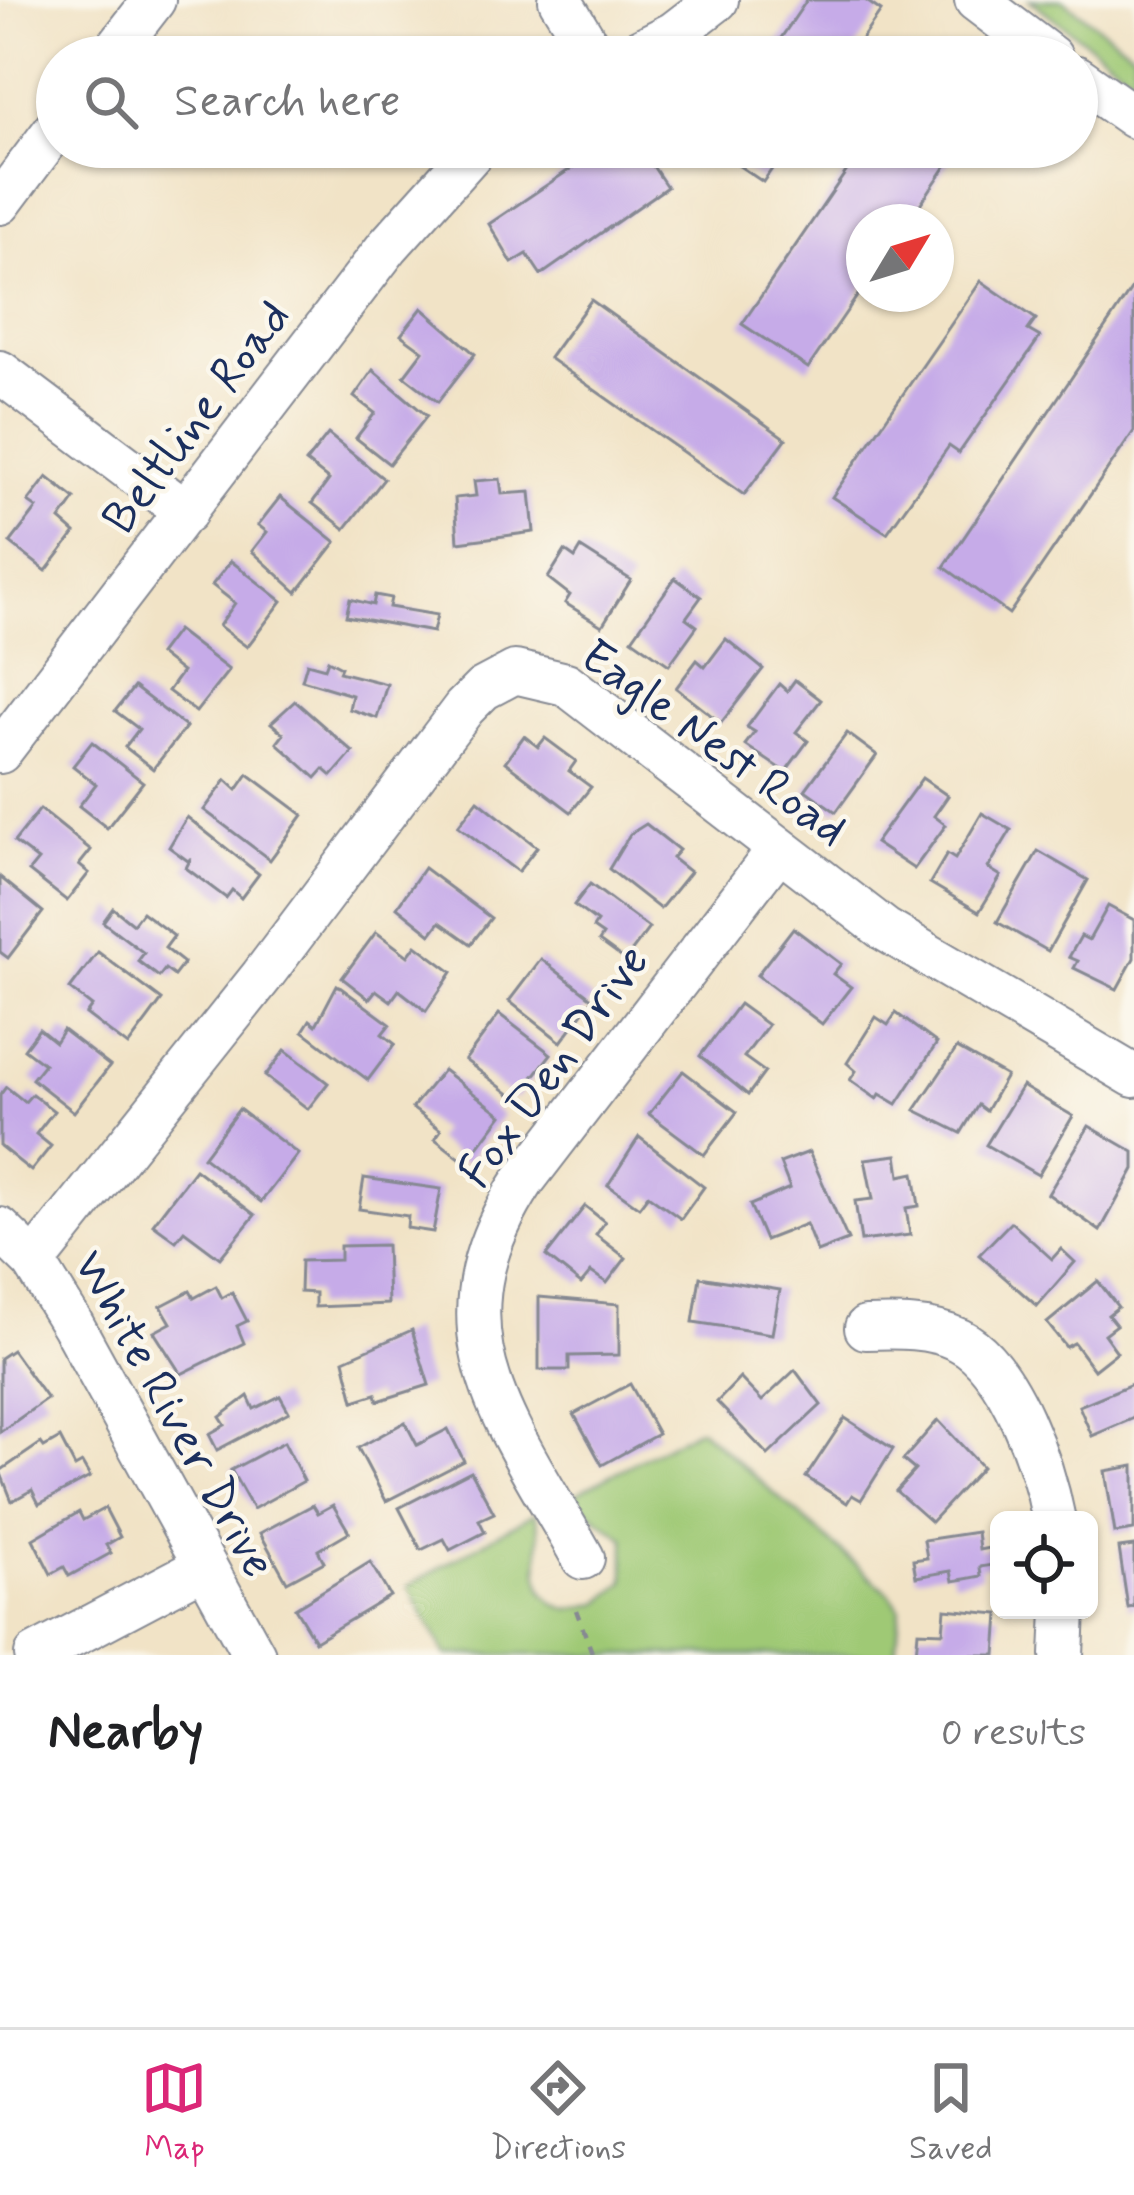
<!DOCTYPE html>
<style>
:root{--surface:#fff;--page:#f6f6f6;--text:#202124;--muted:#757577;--line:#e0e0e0;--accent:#db2777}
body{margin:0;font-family:Mynerve,sans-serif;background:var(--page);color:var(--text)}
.controls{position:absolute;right:36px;bottom:36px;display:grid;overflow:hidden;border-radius:18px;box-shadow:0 3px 9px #0004}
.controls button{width:108px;height:108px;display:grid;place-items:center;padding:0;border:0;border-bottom:3px solid var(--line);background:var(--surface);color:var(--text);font:60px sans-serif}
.compass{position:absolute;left:846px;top:204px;width:108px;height:108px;border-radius:50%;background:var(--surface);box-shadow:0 3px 9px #0004;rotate:52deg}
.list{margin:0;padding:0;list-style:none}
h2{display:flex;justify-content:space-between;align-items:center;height:156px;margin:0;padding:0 48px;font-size:51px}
h2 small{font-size:39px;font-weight:400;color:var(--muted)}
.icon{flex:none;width:66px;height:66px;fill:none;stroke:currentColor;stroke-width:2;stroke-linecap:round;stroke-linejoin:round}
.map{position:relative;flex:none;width:1134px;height:1655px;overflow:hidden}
.search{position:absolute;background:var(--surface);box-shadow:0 3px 9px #0004;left:36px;right:36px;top:36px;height:132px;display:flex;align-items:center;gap:30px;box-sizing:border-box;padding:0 42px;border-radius:66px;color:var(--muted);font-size:45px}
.sheet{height:372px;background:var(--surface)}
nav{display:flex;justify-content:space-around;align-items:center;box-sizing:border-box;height:168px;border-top:3px solid var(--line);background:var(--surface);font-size:33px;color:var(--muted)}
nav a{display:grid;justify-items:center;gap:6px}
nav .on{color:var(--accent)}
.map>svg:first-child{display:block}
</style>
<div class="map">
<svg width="1134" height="1655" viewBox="0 0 1134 1655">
<rect width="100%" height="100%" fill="#fbf7ec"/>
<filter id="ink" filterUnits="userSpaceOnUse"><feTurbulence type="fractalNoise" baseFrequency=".00833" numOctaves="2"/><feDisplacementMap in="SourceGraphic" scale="24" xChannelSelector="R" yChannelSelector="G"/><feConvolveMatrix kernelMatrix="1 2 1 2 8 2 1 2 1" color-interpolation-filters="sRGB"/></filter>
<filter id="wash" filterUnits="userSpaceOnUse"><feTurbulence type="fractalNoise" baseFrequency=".004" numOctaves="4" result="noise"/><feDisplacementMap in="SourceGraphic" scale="48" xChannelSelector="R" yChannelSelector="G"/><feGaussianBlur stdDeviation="2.7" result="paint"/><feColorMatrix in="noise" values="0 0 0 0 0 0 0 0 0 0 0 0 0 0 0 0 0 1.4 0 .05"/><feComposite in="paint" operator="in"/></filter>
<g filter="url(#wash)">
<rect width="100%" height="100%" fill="#f1e3c6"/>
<!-- green -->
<g fill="#9fc975" stroke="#5d7c6a" stroke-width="3">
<polygon points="1030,0 1063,0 1134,53 1134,78"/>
<path d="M 699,1428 L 889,1593 L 900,1609 L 896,1655 L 446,1655 L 408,1586 L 534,1513 C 550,1546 518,1596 570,1610 L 600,1603 L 625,1582 L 625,1539 L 570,1497 Z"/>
</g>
<g id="blocks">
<!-- building -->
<g fill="#c6abe8">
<polygon points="807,0 865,0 881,11 849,57 752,57 762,43 772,51"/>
<polygon points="603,147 640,147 667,187 541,275 527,254 512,263 489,224"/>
<polygon points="711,147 787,147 763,182"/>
<polygon points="863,147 959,147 908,222 864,222 864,286 808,368 742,324"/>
<polygon points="981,281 1036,319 1028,330 1040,337 959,453 949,446 887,533 832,497"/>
<polygon points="1134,285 1134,431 1009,614 944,567"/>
<polygon points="591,300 786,439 744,495 549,358"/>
<polygon points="422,308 475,354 438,402 404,376 423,351 401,335"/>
<polygon points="373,370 427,416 389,464 356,438 375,413 354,397"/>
<polygon points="328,434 384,479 345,529 312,503 329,480 306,462"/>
<polygon points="47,477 75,499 60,520 75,533 46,571 10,543 37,508 28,502"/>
<polygon points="500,479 502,494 530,492 534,532 458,542 455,498 476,496 474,481"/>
<polygon points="280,497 336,542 297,592 252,551 267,532 258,525"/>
<polygon points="581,548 631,580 602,626 565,603 570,595 548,578 565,551 575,558"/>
<polygon points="231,561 282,601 247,647 219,626 235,603 212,585"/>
<polygon points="675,578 701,597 686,618 697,626 669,665 632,639"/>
<polygon points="375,595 391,598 389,607 437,615 433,632 346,616 350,599 373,605"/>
<polygon points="177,630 229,670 196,712 168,691 182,672 159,654"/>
<polygon points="726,639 763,669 721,723 676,688 697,660 705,667"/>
<polygon points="328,660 341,667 339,672 387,684 377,718 349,709 352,695 302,680 307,663 325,668"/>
<polygon points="795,680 821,700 796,732 808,741 785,772 745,745 755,732 747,727 779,684 787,691"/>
<polygon points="134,687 186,727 153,769 125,747 139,729 115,711"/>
<polygon points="295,701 353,752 332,776 324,769 316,778 277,743 284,734 271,723"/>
<polygon points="847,733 877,755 836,812 805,790"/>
<polygon points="524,736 538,747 545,738 576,761 569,771 591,787 571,812 505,762"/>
<polygon points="92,742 143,782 107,828 79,806 96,784 73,766"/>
<polygon points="248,774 303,815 270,860 204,810 226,780 237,790"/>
<polygon points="922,778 948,796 934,816 946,825 914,869 875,843"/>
<polygon points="478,800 537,847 518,872 458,826"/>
<polygon points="40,809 91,850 79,865 89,873 67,901 29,871 38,860 14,842"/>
<polygon points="982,813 1011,830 988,868 1001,876 979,912 930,883 947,854 955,859"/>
<polygon points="187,817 259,874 241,898 232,890 226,898 186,868 191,858 188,861 169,847"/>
<polygon points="646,824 679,850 672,858 690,872 660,909 609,869 630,834"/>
<polygon points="1038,851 1088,880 1048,951 997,922"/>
<polygon points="424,868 491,918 471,944 440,922 431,934 397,907"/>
<polygon points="0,877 43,912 8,958 0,952"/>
<polygon points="590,884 649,928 625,960 599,941 603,935 593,928 597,922 574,905"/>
<polygon points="1108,906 1134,920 1134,958 1117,989 1074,968 1078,961 1069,957 1081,936 1089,940"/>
<polygon points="113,908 133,924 142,912 174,936 165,948 184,963 174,976 165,969 159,977 138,961 144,953 103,922"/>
<polygon points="793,928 841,964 833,974 851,987 822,1024 757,975"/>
<polygon points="376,932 408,956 416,945 452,972 426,1011 399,990 391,1001 376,990 369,999 342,978"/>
<polygon points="98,952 162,1000 128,1046 86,1014 92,1006 70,989"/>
<polygon points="541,959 593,999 561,1042 509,1001"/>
<polygon points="337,985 390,1024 382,1034 395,1044 368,1080 303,1031 310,1020 316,1025"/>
<polygon points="739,1004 768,1025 744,1057 765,1072 748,1095 700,1056"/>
<polygon points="896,1013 937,1043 897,1104 880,1094 877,1099 850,1080 856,1071 847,1063 876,1017 888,1025"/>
<polygon points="499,1014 551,1054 516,1099 465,1060"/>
<polygon points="39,1029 55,1042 63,1030 110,1066 74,1112 32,1079 44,1064 24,1049"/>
<polygon points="957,1048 1006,1076 986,1111 978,1105 961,1133 915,1110"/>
<polygon points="285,1050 328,1083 308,1109 265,1076"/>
<polygon points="443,1070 502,1115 466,1163 435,1139 441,1130 412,1108"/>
<polygon points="683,1071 737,1112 704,1155 649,1114"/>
<polygon points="1022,1086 1073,1116 1038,1175 986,1145"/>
<polygon points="6,1087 25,1102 32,1094 54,1111 36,1134 51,1146 31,1171 0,1146 0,1095"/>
<polygon points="239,1109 298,1154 261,1202 203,1157"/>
<polygon points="1089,1126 1134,1152 1134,1169 1100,1231 1048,1194"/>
<polygon points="639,1137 704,1187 681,1219 648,1195 639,1207 608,1185"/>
<polygon points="809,1152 848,1240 817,1252 806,1224 765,1240 750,1205 790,1188 780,1163"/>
<polygon points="897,1155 900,1176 914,1173 919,1206 906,1208 910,1235 861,1241 855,1201 873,1199 865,1159"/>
<polygon points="195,1169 255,1215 220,1258 184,1231 176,1241 153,1224"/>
<polygon points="364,1178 441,1189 433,1232 407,1228 408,1216 359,1209"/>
<polygon points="585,1206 605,1222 596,1235 626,1258 607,1283 591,1272 581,1284 546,1256"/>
<polygon points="1011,1222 1052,1259 1061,1249 1075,1262 1037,1306 979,1255"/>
<polygon points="386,1245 388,1304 315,1307 315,1293 300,1292 301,1261 340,1260 340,1246"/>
<polygon points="700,1277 780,1290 772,1334 693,1322"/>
<polygon points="1098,1281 1118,1307 1108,1315 1116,1325 1104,1334 1117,1352 1094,1370 1074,1343 1066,1347 1047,1323"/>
<polygon points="216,1286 222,1298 232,1292 247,1321 237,1326 244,1343 181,1374 154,1332 171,1323 161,1306 190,1291 194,1298"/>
<polygon points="539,1297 619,1304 619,1355 569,1356 569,1370 539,1370"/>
<polygon points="412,1330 429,1385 378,1401 376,1394 354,1401 344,1360"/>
<polygon points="12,1350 47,1399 0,1432 0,1358"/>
<polygon points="795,1370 821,1405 768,1455 717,1402 740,1378 762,1401"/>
<polygon points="1134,1383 1134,1418 1092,1436 1079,1406"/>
<polygon points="630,1384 658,1434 602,1465 574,1414"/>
<polygon points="248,1396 254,1409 280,1396 289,1412 217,1450 209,1434 225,1425 220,1417"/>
<polygon points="845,1418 893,1449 861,1500 852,1495 847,1503 806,1477"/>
<polygon points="938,1420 982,1467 931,1522 896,1491 915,1470 903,1460"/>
<polygon points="405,1422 417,1445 448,1429 464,1461 386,1501 358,1448"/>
<polygon points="60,1438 75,1467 82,1463 90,1477 39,1504 32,1490 12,1501 0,1471 41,1443 44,1447"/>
<polygon points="284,1442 304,1481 253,1509 231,1470"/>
<polygon points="1134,1466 1134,1530 1115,1533 1105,1471"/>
<polygon points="471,1471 494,1513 479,1520 485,1532 450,1550 444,1539 421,1550 399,1508"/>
<polygon points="313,1505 318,1513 333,1505 349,1532 318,1550 324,1562 287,1582 260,1533"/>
<polygon points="105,1508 120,1537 106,1545 111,1553 69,1576 64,1567 51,1574 33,1539 79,1512 83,1520"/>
<polygon points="977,1532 979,1550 999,1546 999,1564 980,1567 981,1576 965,1579 953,1581 951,1571 916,1577 913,1560 927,1558 924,1540"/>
<polygon points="1134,1546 1134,1607 1128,1608 1119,1548"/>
<polygon points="370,1562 390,1596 315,1641 295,1608"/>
<polygon points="945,1609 999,1614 996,1655 916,1655 918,1631 943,1632"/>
</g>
</g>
</g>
<g filter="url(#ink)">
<use href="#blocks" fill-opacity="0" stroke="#868992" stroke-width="3"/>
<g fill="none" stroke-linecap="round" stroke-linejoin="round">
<defs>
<g id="minor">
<polyline points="560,0 595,57"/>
<polyline points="976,0 1051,57"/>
<polyline points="110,57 154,0"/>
<polyline points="627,57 674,33 717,0"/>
<polyline points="1077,77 1134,117"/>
<polyline points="0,203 57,127"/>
<polyline points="0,372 186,512"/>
<polyline points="0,752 388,246 477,147"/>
<polyline points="0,1229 34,1262 72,1324 254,1655"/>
<polyline points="34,1262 262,976 464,708 483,689 515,672 566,684 884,929 1134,1076"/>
<path d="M 866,1328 C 897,1327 930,1326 959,1340 C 1010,1365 1044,1468 1054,1520"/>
<path d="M 583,1558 C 508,1423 424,1331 524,1180 L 778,850"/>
<polyline points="36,1655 205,1566"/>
<polyline points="1062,1655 1064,1610"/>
</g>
</defs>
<!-- minor casing -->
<use href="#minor" stroke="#868992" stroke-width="46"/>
<!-- path -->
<polyline stroke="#868992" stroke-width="4.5" stroke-dasharray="9 9" stroke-linecap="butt" points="576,1610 593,1655"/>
<!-- minor -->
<use href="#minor" stroke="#fff" stroke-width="42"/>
</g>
</g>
<g text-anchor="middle" stroke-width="9" stroke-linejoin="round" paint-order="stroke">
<!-- street labels -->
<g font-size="48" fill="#1b2f5e" stroke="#fbf7ec">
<text transform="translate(195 416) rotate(-53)" y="17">Beltline Road</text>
<text transform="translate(715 741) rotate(36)" y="17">Eagle Nest Road</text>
<text transform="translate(552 1065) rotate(-54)" y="17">Fox Den Drive</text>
<text transform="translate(176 1413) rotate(61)" y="17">White River Drive</text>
</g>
</g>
</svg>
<div class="controls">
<button><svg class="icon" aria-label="locate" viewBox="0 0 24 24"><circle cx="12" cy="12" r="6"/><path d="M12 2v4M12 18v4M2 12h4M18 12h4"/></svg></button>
</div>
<svg class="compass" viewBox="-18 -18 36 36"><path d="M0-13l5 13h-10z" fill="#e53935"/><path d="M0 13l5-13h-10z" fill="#757577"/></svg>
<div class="search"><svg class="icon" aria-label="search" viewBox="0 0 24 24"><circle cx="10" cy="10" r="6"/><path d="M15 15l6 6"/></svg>Search here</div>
</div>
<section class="sheet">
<h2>Nearby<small>0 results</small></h2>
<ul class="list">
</ul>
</section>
<nav>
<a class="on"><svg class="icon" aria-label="map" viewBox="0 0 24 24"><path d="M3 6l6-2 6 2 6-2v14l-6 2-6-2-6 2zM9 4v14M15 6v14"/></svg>Map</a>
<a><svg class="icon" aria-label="directions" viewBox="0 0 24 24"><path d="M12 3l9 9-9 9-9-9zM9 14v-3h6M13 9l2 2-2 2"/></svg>Directions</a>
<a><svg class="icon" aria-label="saved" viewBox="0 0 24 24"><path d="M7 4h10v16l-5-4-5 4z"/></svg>Saved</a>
</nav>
